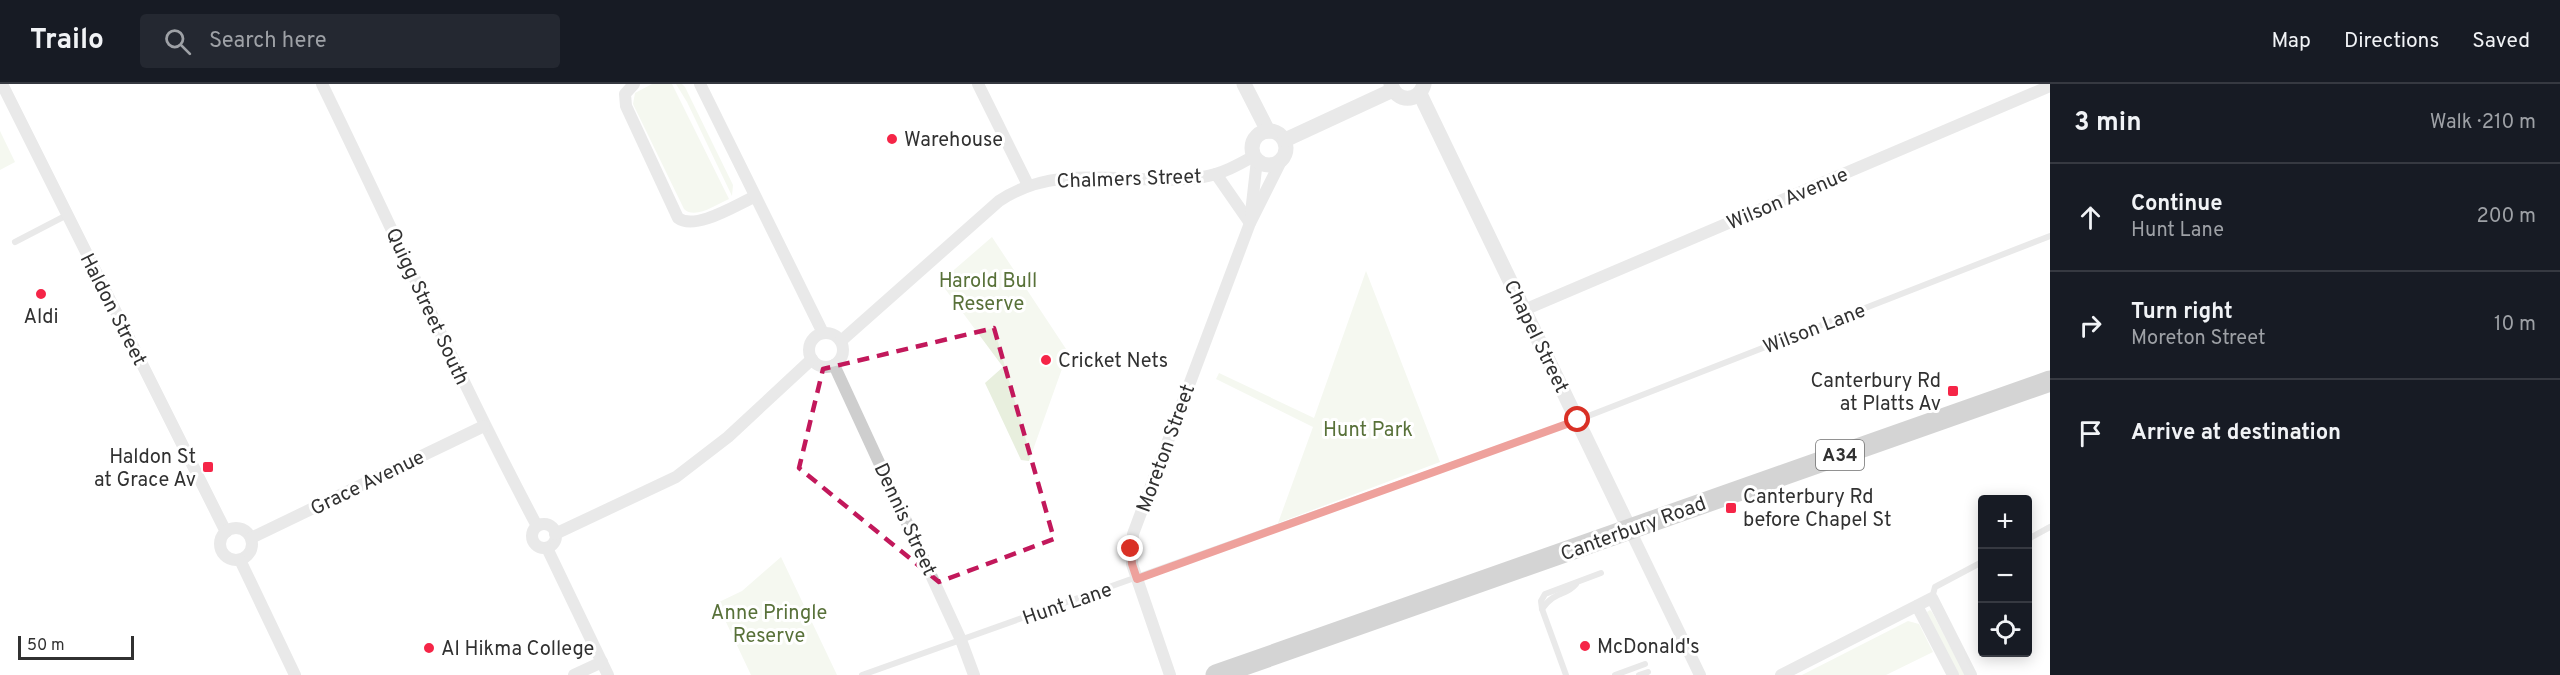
<!DOCTYPE html>
<meta charset="utf-8">
<style>
:root{--surface:#171b24;--page:#242831;--text:#f1f3f6;--muted:#9ea1a6;--line:#363941}
body{margin:0;font-family:Overpass,sans-serif;background:var(--page);color:var(--text)}
.controls{position:absolute;right:18px;bottom:18px;display:grid;overflow:hidden;border-radius:6px;box-shadow:0 3px 15px #0003}
.controls button{width:54px;height:54px;display:grid;place-items:center;padding:0;border:0;border-bottom:2px solid var(--line);background:var(--surface);color:var(--text);font:30px sans-serif}
.scale{position:absolute;left:18px;bottom:15px;width:116px;box-sizing:border-box;padding-left:6px;border:3px solid #313131;border-top:0;font-size:16px;line-height:21px;white-space:nowrap;color:#313131;-webkit-text-stroke:4px #fff;paint-order:stroke}
.stop{position:absolute;width:18px;height:18px;margin:-14px;border:4px solid #d93025;border-radius:50%;background:#fff}
.stop.end{background:#d93025;border-color:#fff;box-shadow:0 2px 6px #0008}
.list{margin:0;padding:0;list-style:none}
h2{display:flex;justify-content:space-between;align-items:center;height:78px;margin:0;padding:0 24px;font-size:26px}
h2 small{font-size:20px;font-weight:400;color:var(--muted)}
.list li{display:grid;grid-template-columns:39px 1fr auto;gap:18px;align-items:center;box-sizing:border-box;height:108px;padding:0 24px;border-top:2px solid var(--line)}
.list b{display:block;font-size:22px;white-space:nowrap}
.list p{margin:0;font-size:20px;white-space:nowrap;color:var(--muted)}
.list em{font-size:20px;font-style:normal;color:var(--muted)}
.icon{flex:none;width:33px;height:33px;fill:none;stroke:currentColor;stroke-width:2;stroke-linecap:round;stroke-linejoin:round}
.map{position:relative;flex:none;width:2050px;height:591px;overflow:hidden}
header{display:flex;align-items:center;gap:36px;box-sizing:border-box;height:84px;padding:0 30px;background:var(--surface);border-bottom:2px solid var(--line)}
header strong{font-size:28px}
nav{display:flex;gap:33px;margin-inline-start:auto;font-size:21px}
.search{width:420px;height:54px;background:var(--page);display:flex;align-items:center;gap:15px;box-sizing:border-box;padding:0 21px;border-radius:6px;color:var(--muted);font-size:22px}
main{display:flex}
aside{flex:1;background:var(--surface)}
.map>svg:first-child{display:block}
</style>
<header>
<strong>Trailo</strong>
<div class="search"><svg class="icon" aria-label="search" viewBox="0 0 24 24"><circle cx="10" cy="10" r="6"/><path d="M15 15l6 6"/></svg>Search here</div>
<nav><a>Map</a><a>Directions</a><a>Saved</a></nav>
</header>
<main>
<div class="map">
<svg width="2050" height="591" viewBox="0 0 2050 591">
<rect width="100%" height="100%" fill="#fff"/>
<!-- green -->
<g fill="#e8efde">
<path d="M 652,0 L 672,0 L 729,115 C 717,120 695,136 684,125 L 633,20 L 635,9 Z"/>
<polygon points="676,0 682,0 685,3 733,101 732,112 687,18"/>
<polygon points="0,47 15,78 0,86"/>
<polygon points="992,153 1068,268 1029,377 1021,376 985,299 1003,283 940,198"/>
<polygon points="1366,187 1440,378 1278,439 1313,343 1216,295 1219,289 1314,334"/>
<polygon points="781,473 837,591 751,591 717,519 742,507"/>
<polygon points="1930,526 1932,528 1965,591 1958,591 1928,532 1927,528"/>
<polygon points="1908,537 1919,540 1933,568 1886,591 1802,591"/>
</g>
<g fill="none" stroke-linecap="round" stroke-linejoin="round">
<!-- service -->
<g stroke="#cecece" stroke-width="6">
<polyline points="15,158 67,131"/>
<polyline points="2028,455 2050,443"/>
<polyline points="1932,514 1935,503 1982,478"/>
<path d="M 1542,525 C 1555,506 1565,513 1576,500"/>
<polyline points="862,591 1578,336 2050,152"/>
<polyline points="1566,591 1542,525 1541,517 1545,510 1601,489"/>
<polyline points="1615,591 1645,580"/>
<polyline points="1639,591 1648,588"/>
</g>
<!-- minor -->
<g stroke="#cecece" stroke-width="12">
<polyline points="2,0 226,448"/>
<path d="M 322,0 C 394,147 460,297 537,442"/>
<path d="M 634,0 L 625,10 L 626,22 L 678,134 C 695,147 736,121 754,113"/>
<polyline points="700,0 823,249"/>
<polyline points="978,0 1028,101"/>
<polyline points="1216,90 1250,139"/>
<polyline points="1251,129 1257,76"/>
<polyline points="1524,226 2050,2"/>
<circle cx="826" cy="266" r="17"/>
<path d="M 841,257 L 999,117 C 1061,75 1134,104 1203,93 C 1222,90 1238,81 1254,72"/>
<polyline points="834,281 961,556 974,591"/>
<circle cx="544" cy="452" r="12"/>
<circle cx="236" cy="460" r="16"/>
<polyline points="1630,446 1700,591"/>
<polyline points="555,450 676,393 728,353 812,275"/>
<polyline points="251,454 484,342"/>
<polyline points="547,464 608,591"/>
<polyline points="240,476 295,591"/>
<polyline points="1917,522 1953,591"/>
<polyline points="574,591 602,578"/>
<polyline points="1170,591 1132,480 1133,450 1250,139 1281,77"/>
<polyline points="1781,591 1932,514 1971,591"/>
</g>
<!-- tertiary -->
<g stroke="#cecece" stroke-width="15">
<polyline points="1244,0 1268,47"/>
<path d="M 1391,0 C 1396,19 1419,19 1424,0"/>
<polyline points="1420,10 1630,446"/>
<circle cx="1269" cy="64" r="17"/>
<polyline points="1285,56 1393,6"/>
</g>
<!-- trunk -->
<polyline stroke="#a0a0a0" stroke-width="21" points="1216,591 2050,297"/>
</g>
<g fill="none" stroke-linecap="round" stroke-linejoin="round">
<!-- route -->
<polyline stroke="#d93025" stroke-width="8" points="1131,465 1132,480 1137,495 1578,336"/>
</g>
<!-- marked area -->
<path d="M0 0H2050V591H0ZM 994,244 L 1054,455 L 939,498 L 799,384 L 823,285 Z" fill="#fff" fill-opacity=".55" fill-rule="evenodd"/>
<path fill="none" stroke="#c2185b" stroke-width="4.5" stroke-dasharray="12 8" stroke-linejoin="round" d="M 994,244 L 1054,455 L 939,498 L 799,384 L 823,285 Z"/>
<!-- markers -->
<g fill="#f52547" stroke="#fff" stroke-width="2">
<circle cx="892" cy="55" r="6"/>
<circle cx="41" cy="210" r="6"/>
<circle cx="1046" cy="276" r="6"/>
<rect x="1947" y="301" width="12" height="12" rx="3"/>
<rect x="202" y="377" width="12" height="12" rx="3"/>
<rect x="1725" y="418" width="12" height="12" rx="3"/>
<circle cx="1585" cy="562" r="6"/>
<circle cx="429" cy="564" r="6"/>
</g>
<g text-anchor="middle" stroke-width="6" stroke-linejoin="round" paint-order="stroke">
<!-- shield labels -->
<rect fill="#fff" stroke="#6f6f6f" stroke-width="1.5" x="1816" y="356" width="48" height="30" rx="4.5"/>
<g font-size="18" font-weight="bold" fill="#313131">
<text x="1840" y="377">A34</text>
</g>
<!-- poi labels -->
<g font-size="20" fill="#313131" stroke="#fff" text-anchor="start">
<text x="904" y="62">Warehouse</text>
<text x="41" y="239" text-anchor="middle">Aldi</text>
<text x="1058" y="283">Cricket Nets</text>
<text x="1941" y="303" text-anchor="end">Canterbury Rd<tspan x="1941" dy="23">at Platts Av</tspan></text>
<text x="196" y="379" text-anchor="end">Haldon St<tspan x="196" dy="23">at Grace Av</tspan></text>
<text x="1743" y="419">Canterbury Rd<tspan x="1743" dy="23">before Chapel St</tspan></text>
<text x="1597" y="569">McDonald's</text>
<text x="441" y="571">Al Hikma College</text>
</g>
<!-- street labels -->
<g font-size="20" fill="#313131" stroke="#fff">
<text transform="translate(1129 94) rotate(-2)" y="7">Chalmers Street</text>
<text transform="translate(1787 114) rotate(-23)" y="7">Wilson Avenue</text>
<text transform="translate(428 222) rotate(65)" y="7">Quigg Street South</text>
<text transform="translate(114 225) rotate(63)" y="7">Haldon Street</text>
<text transform="translate(1814 244) rotate(-21)" y="7">Wilson Lane</text>
<text transform="translate(1537 252) rotate(64)" y="7">Chapel Street</text>
<text transform="translate(1165 364) rotate(-70)" y="7">Moreton Street</text>
<text transform="translate(367 398) rotate(-26)" y="7">Grace Avenue</text>
<text transform="translate(906 435) rotate(65)" y="7">Dennis Street</text>
<text transform="translate(1633 444) rotate(-20)" y="7">Canterbury Road</text>
<text transform="translate(1067 519) rotate(-19)" y="7">Hunt Lane</text>
</g>
<!-- park labels -->
<g font-size="20" fill="#587139" stroke="#fff">
<text x="988" y="203">Harold Bull<tspan x="988" dy="23">Reserve</tspan></text>
<text x="1368" y="352">Hunt Park</text>
<text x="769" y="535">Anne Pringle<tspan x="769" dy="23">Reserve</tspan></text>
</g>
</g>
</svg>
<div class="controls">
<button>+</button>
<button>−</button>
<button><svg class="icon" aria-label="locate" viewBox="0 0 24 24"><circle cx="12" cy="12" r="6"/><path d="M12 2v4M12 18v4M2 12h4M18 12h4"/></svg></button>
</div>
<div class="scale">50 m</div>
<div class="stop" style="left:1578px;top:336px"></div>
<div class="stop end" style="left:1131px;top:465px"></div>
</div>
<aside>
<h2>3 min<small>Walk · 210 m</small></h2>
<ul class="list">
<li><svg class="icon" aria-label="ahead" viewBox="0 0 24 24"><path d="M12 20V5M6 11l6-6 6 6"/></svg><div><b>Continue</b><p>Hunt Lane</p></div><em>200 m</em></li>
<li><svg class="icon" aria-label="right" viewBox="0 0 24 24"><path d="M7 20v-9h11M14 6l5 5-5 5"/></svg><div><b>Turn right</b><p>Moreton Street</p></div><em>10 m</em></li>
<li><svg class="icon" aria-label="arrive" viewBox="0 0 24 24"><path d="M6 21V4h12l-3 4 3 4H6"/></svg><div><b>Arrive at destination</b></div></li>
</ul>
</aside>
</main>
